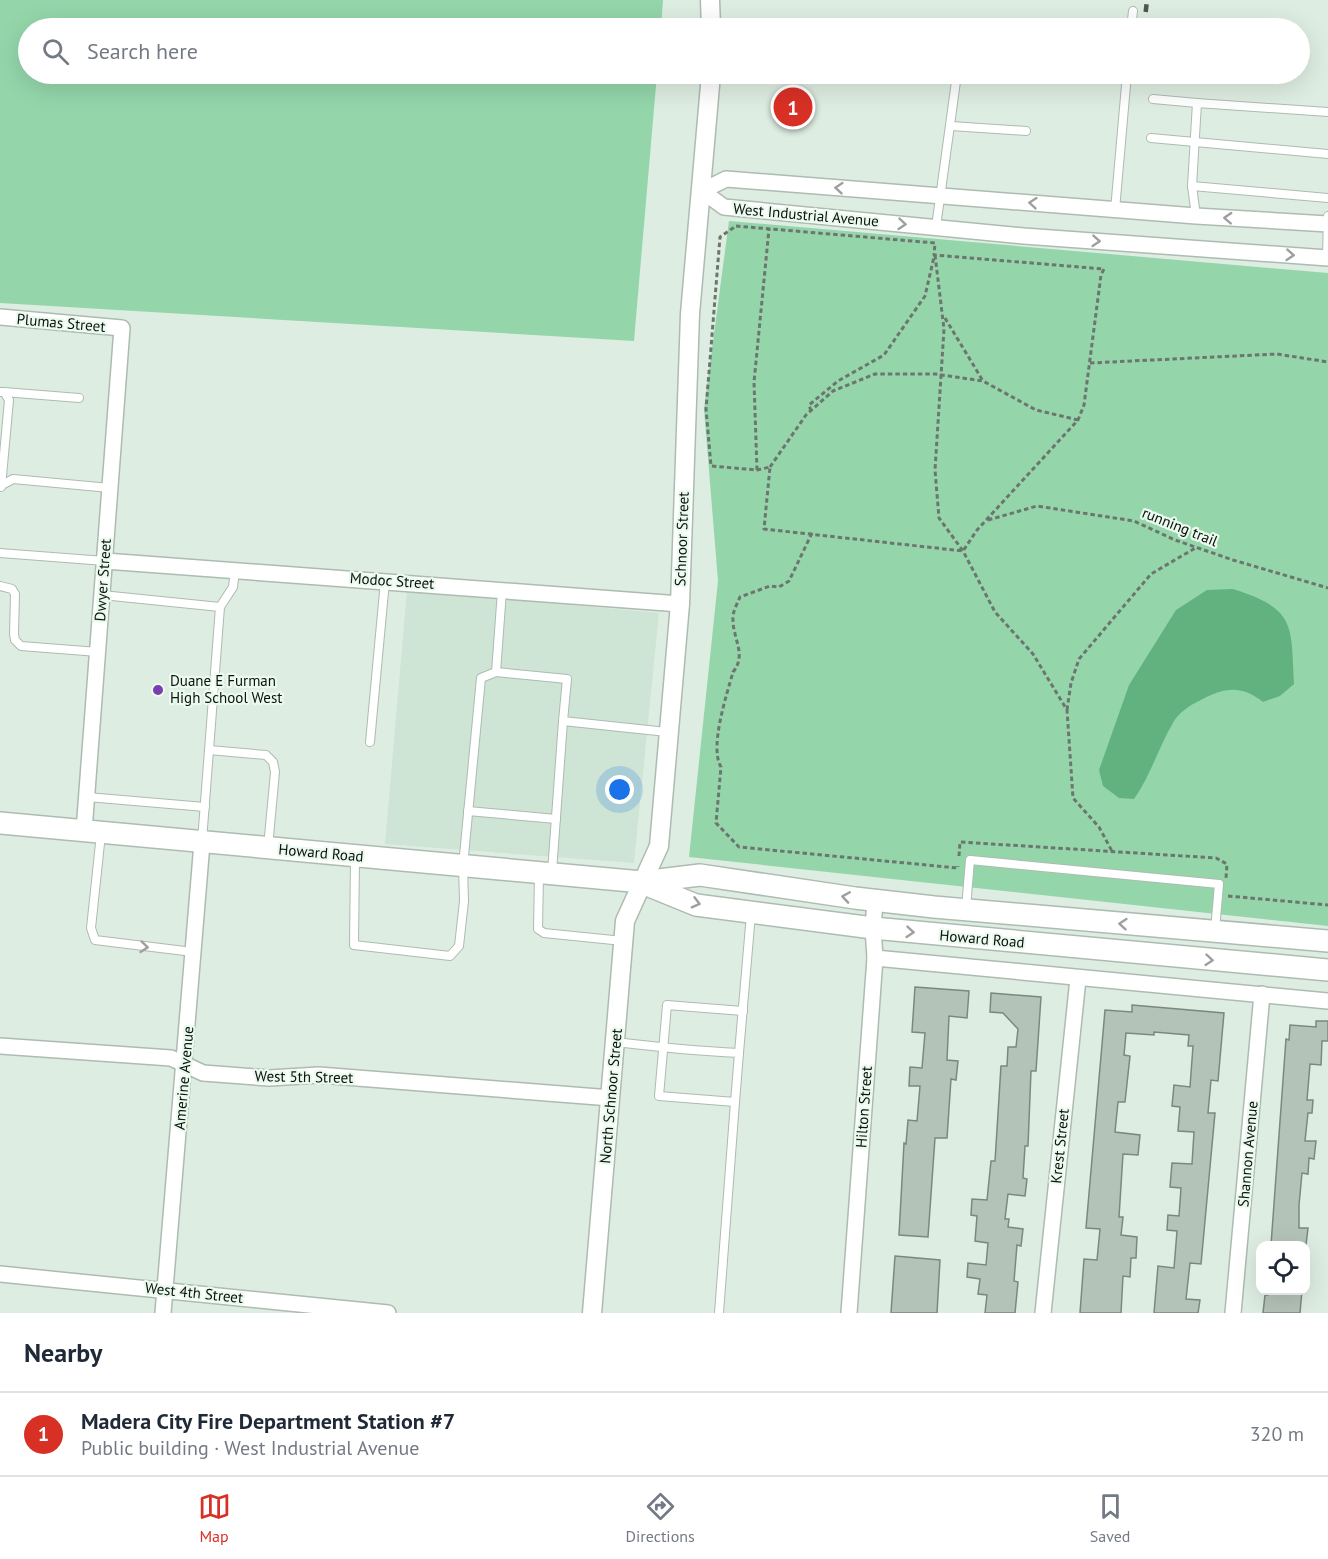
<!DOCTYPE html>
<meta charset="utf-8">
<style>
:root{--surface:#fff;--page:#f2f2f3;--text:#1f2937;--muted:#747a83;--line:#e0e1e3;--accent:#d93025}
body{margin:0;font-family:"PT Sans",sans-serif;background:var(--page);color:var(--text)}
.controls{position:absolute;right:18px;bottom:18px;display:grid;overflow:hidden;border-radius:12px;box-shadow:0 6px 24px #0002}
.controls button{width:54px;height:54px;display:grid;place-items:center;padding:0;border:0;border-bottom:2px solid var(--line);background:var(--surface);color:var(--text);font:30px sans-serif}
.you{position:absolute;left:620px;top:790px;width:21px;height:21px;margin:-15px;border:4px solid #fff;border-radius:50%;background:#1a73e8;box-shadow:0 0 0 9px #1a73e833}
.badge{display:grid;place-items:center;width:39px;height:39px;border-radius:50%;background:var(--accent);color:#fff;font-size:20px;font-weight:700}
.pin{position:absolute;translate:-50% -50%;border:3px solid #fff;box-shadow:0 2px 6px #0006}
.list{margin:0;padding:0;list-style:none}
h2{display:flex;justify-content:space-between;align-items:center;height:78px;margin:0;padding:0 24px;font-size:26px}
h2 small{font-size:20px;font-weight:400;color:var(--muted)}
.list li{display:grid;grid-template-columns:39px 1fr auto;gap:18px;align-items:center;box-sizing:border-box;height:84px;padding:0 24px;border-top:2px solid var(--line)}
.list b{display:block;font-size:22px;white-space:nowrap}
.list p{margin:0;font-size:20px;white-space:nowrap;color:var(--muted)}
.list em{font-size:20px;font-style:normal;color:var(--muted)}
.icon{flex:none;width:33px;height:33px;fill:none;stroke:currentColor;stroke-width:2;stroke-linecap:round;stroke-linejoin:round}
.map{position:relative;flex:none;width:1328px;height:1313px;overflow:hidden}
.search{position:absolute;background:var(--surface);box-shadow:0 6px 24px #0002;left:18px;right:18px;top:18px;height:66px;display:flex;align-items:center;gap:15px;box-sizing:border-box;padding:0 21px;border-radius:33px;color:var(--muted);font-size:22px}
.sheet{height:162px;background:var(--surface)}
nav{display:flex;justify-content:space-around;align-items:center;box-sizing:border-box;height:84px;border-top:2px solid var(--line);background:var(--surface);font-size:16px;color:var(--muted)}
nav a{display:grid;justify-items:center;gap:3px}
nav .on{color:var(--accent)}
.map>svg:first-child{display:block}
</style>
<div class="map">
<svg width="1328" height="1313" viewBox="0 0 1328 1313">
<rect width="100%" height="100%" fill="#deede2"/>
<!-- built -->
<polygon fill="#cee4d4" points="407,590 659,613 634,863 385,844"/>
<!-- green -->
<g fill="#94d6aa">
<polygon points="0,0 663,0 661,28 28,28 28,74 657,74 634,341 0,303"/>
<polygon points="729,221 1328,273 1328,926 689,857 718,581 704,409"/>
</g>
<!-- water -->
<path fill="#62b27f" d="M 1233,589 C 1296,609 1291,624 1294,684 L 1280,696 L 1263,702 C 1240,684 1223,688 1199,701 C 1190,705 1180,712 1174,721 C 1159,746 1151,775 1134,799 L 1119,798 L 1103,786 L 1099,770 L 1129,685 L 1176,610 L 1207,590 Z"/>
<!-- building -->
<g fill="#b4c3b8" stroke="#7b887e" stroke-width="1.5">
<polygon points="915,987 969,991 967,1018 949,1016 947,1060 958,1061 956,1080 951,1079 947,1138 935,1138 928,1237 899,1235 904,1143 906,1144 908,1120 917,1121 920,1086 909,1086 910,1067 922,1068 925,1033 912,1032"/>
<polygon points="991,993 1041,997 1036,1071 1031,1071 1028,1146 1025,1146 1023,1178 1027,1179 1025,1196 1008,1194 1005,1219 1009,1219 1008,1227 1023,1229 1021,1246 1017,1245 1014,1281 1018,1282 1015,1313 985,1313 987,1295 978,1294 980,1279 967,1277 968,1263 986,1265 988,1243 975,1241 977,1216 971,1215 972,1199 987,1200 991,1161 995,1161 1001,1066 1007,1066 1008,1047 1016,1047 1018,1029 1003,1013 990,1012"/>
<polygon points="1132,1005 1224,1013 1218,1081 1211,1080 1208,1113 1215,1113 1201,1264 1190,1263 1186,1299 1200,1300 1198,1313 1154,1313 1158,1266 1174,1268 1177,1231 1167,1230 1168,1215 1179,1216 1181,1188 1170,1187 1172,1163 1192,1164 1194,1132 1178,1131 1180,1107 1172,1106 1174,1085 1190,1087 1193,1046 1188,1046 1189,1035 1154,1032 1154,1035 1126,1033 1124,1055 1130,1056 1125,1102 1118,1102 1115,1132 1140,1135 1138,1155 1123,1154 1119,1217 1123,1217 1121,1235 1137,1237 1136,1258 1131,1258 1130,1277 1123,1276 1121,1313 1080,1313 1084,1259 1097,1260 1100,1229 1086,1228 1105,1010 1132,1012"/>
<polygon points="1316,1021 1328,1021 1328,1041 1322,1041 1321,1065 1310,1064 1307,1100 1313,1100 1312,1113 1308,1113 1305,1141 1316,1141 1314,1159 1309,1158 1308,1174 1302,1173 1299,1205 1299,1228 1308,1228 1306,1245 1271,1245 1286,1039 1289,1040 1290,1025 1316,1027"/>
<polygon points="895,1256 940,1260 937,1313 891,1313"/>
<polygon points="1269,1290 1302,1290 1300,1313 1263,1313 1265,1295 1268,1295"/>
</g>
<g fill="none" stroke-linecap="round" stroke-linejoin="round">
<defs>
<g id="service">
<polyline points="1131,28 1133,11"/>
<polyline points="1153,99 1197,103"/>
<polyline points="951,126 1026,131"/>
<polyline points="1151,138 1328,154"/>
<polyline points="1192,186 1328,198"/>
<polyline points="1115,210 1127,74"/>
<polyline points="1196,216 1192,186 1197,103 1328,112"/>
<polyline points="936,227 957,74"/>
<polyline points="1327,258 1328,216"/>
<polyline points="0,392 4,392 9,400 1,487"/>
<polyline points="4,392 79,398"/>
<polyline points="0,486 13,479 110,488"/>
<polyline points="0,553 105,561"/>
<polyline points="0,586 12,589 15,594 14,634 15,640 21,646 98,652"/>
<polyline points="502,591 496,672 567,679 563,721 667,732"/>
<polyline points="102,595 220,607 202,841"/>
<polyline points="220,607 233,587 235,570"/>
<polyline points="370,742 385,581"/>
<polyline points="209,750 266,755 273,762 275,772 268,847"/>
<polyline points="87,797 205,807"/>
<polyline points="468,811 556,819"/>
<polyline points="101,834 91,928 95,940 193,952"/>
<polyline points="355,858 354,945 450,956 459,946 464,901 463,866 481,678 496,672"/>
<polyline points="552,872 563,721"/>
<polyline points="539,875 538,929 544,933 623,941"/>
<polyline points="966,908 970,860 1219,884 1215,930"/>
<path d="M 616,1042 C 657,1047 698,1051 739,1053 L 735,1102 L 659,1096 L 667,1005 L 743,1011"/>
<polyline points="739,1053 751,914"/>
<polyline points="719,1313 735,1102"/>
</g>
<g id="minor">
<polyline points="1328,224 1196,216 726,179 702,191 724,207 1024,236 1328,258"/>
<polyline points="0,317 122,328 84,831"/>
<polyline points="105,561 680,604"/>
<polyline points="875,958 1328,1001"/>
<polyline points="0,1046 171,1058 203,1073 269,1078 319,1075 611,1098"/>
<polyline points="0,1274 388,1313"/>
<polyline points="163,1313 202,843"/>
<polyline points="849,1313 875,958 873,928 875,901"/>
<polyline points="1043,1313 1078,979"/>
<polyline points="1233,1313 1262,994"/>
</g>
<g id="tertiary">
<polyline points="710,0 711,28"/>
<polyline points="592,1313 625,921 659,846 680,604 690,314 711,74"/>
</g>
<g id="secondary">
<polyline points="0,823 642,882 700,875 855,898 934,907 1328,941"/>
<polyline points="642,883 696,905 873,928 1328,970"/>
</g>
</defs>
<!-- service casing -->
<use href="#service" stroke="#adbbb1" stroke-width="10"/>
<!-- minor casing -->
<use href="#minor" stroke="#adbbb1" stroke-width="18"/>
<!-- tertiary casing -->
<use href="#tertiary" stroke="#adbbb1" stroke-width="21"/>
<!-- secondary casing -->
<use href="#secondary" stroke="#adbbb1" stroke-width="24"/>
<!-- path -->
<g stroke="#6c766f" stroke-width="3" stroke-dasharray="4.5 3" stroke-linecap="butt">
<polygon points="736,226 935,243 934,255 1104,269 1101,275 1084,405 1078,420 977,530 963,551 764,529 770,467 757,470 711,466 706,409 720,237"/>
<polyline points="935,255 944,329 935,470 939,518 963,551 995,612 1033,654 1067,710 1073,798 1099,827 1113,853"/>
<polyline points="945,318 983,381"/>
<polyline points="1090,363 1277,354 1328,362"/>
<polyline points="811,411 809,405 838,381 884,355 925,296 934,257"/>
<polyline points="770,467 806,415 833,391 875,374 935,374 983,381 1036,410 1078,420"/>
<polyline points="757,470 754,382 769,229"/>
<polyline points="988,520 1037,506 1134,521 1175,540 1233,560 1328,588"/>
<path d="M 812,533 L 789,581 L 779,587 L 770,586 L 740,597 C 737,604 732,613 733,620 C 733,639 747,655 733,672 C 727,694 709,747 721,767 L 716,823 L 739,847 L 958,868 L 958,866"/>
<polyline points="1067,710 1071,683 1079,659 1151,574 1197,547"/>
<polyline points="959,856 960,842 1216,858 1227,864 1226,878"/>
<polyline points="1228,896 1328,905"/>
</g>
<!-- service -->
<use href="#service" stroke="#fff" stroke-width="8"/>
<!-- minor -->
<use href="#minor" stroke="#fff" stroke-width="15"/>
<!-- tertiary -->
<use href="#tertiary" stroke="#fff" stroke-width="18"/>
<!-- secondary -->
<use href="#secondary" stroke="#fff" stroke-width="21"/>
<!-- rail -->
<polyline stroke="#4f5752" stroke-width="4.5" stroke-dasharray="8 8" stroke-linecap="butt" points="1144,28 1147,0"/>
</g>
<!-- one-way arrows -->
<defs><path id="oneway-chevron" d="M-2-3.5L2.5 0L-2 3.5" fill="none" stroke-width="1.6" stroke-linecap="round" stroke-linejoin="round" transform="scale(1.5)"/></defs>
<g stroke="#9ea09f">
<use href="#oneway-chevron" transform="translate(839 188) rotate(-175)"/>
<use href="#oneway-chevron" transform="translate(1033 203) rotate(-175)"/>
<use href="#oneway-chevron" transform="translate(1228 218) rotate(-177)"/>
<use href="#oneway-chevron" transform="translate(902 224) rotate(5)"/>
<use href="#oneway-chevron" transform="translate(1096 241) rotate(4)"/>
<use href="#oneway-chevron" transform="translate(1290 255) rotate(4)"/>
<use href="#oneway-chevron" transform="translate(846 897) rotate(-171)"/>
<use href="#oneway-chevron" transform="translate(696 903) rotate(15)"/>
<use href="#oneway-chevron" transform="translate(1123 924) rotate(-175)"/>
<use href="#oneway-chevron" transform="translate(910 932) rotate(5)"/>
<use href="#oneway-chevron" transform="translate(144 947) rotate(6)"/>
<use href="#oneway-chevron" transform="translate(1209 960) rotate(5)"/>
</g>
<!-- markers -->
<circle fill="#7a3db2" stroke="#ebfaef" stroke-width="2" cx="158" cy="690" r="6"/>
<g text-anchor="middle" stroke-width="4.5" stroke-linejoin="round" paint-order="stroke">
<!-- street labels -->
<g font-size="15" fill="#0c110e" stroke="#ebfaef">
<text transform="translate(806 215) rotate(5)" y="5">West Industrial Avenue</text>
<text transform="translate(61 323) rotate(5)" y="5">Plumas Street</text>
<text transform="translate(1180 527) rotate(22)" y="5">running trail</text>
<text transform="translate(682 539) rotate(-88)" y="5">Schnoor Street</text>
<text transform="translate(103 580) rotate(-86)" y="5">Dwyer Street</text>
<text transform="translate(392 581) rotate(4)" y="5">Modoc Street</text>
<text transform="translate(321 853) rotate(5)" y="5">Howard Road</text>
<text transform="translate(982 939) rotate(5)" y="5">Howard Road</text>
<text transform="translate(304 1077) rotate(1)" y="5">West 5th Street</text>
<text transform="translate(184 1078) rotate(-85)" y="5">Amerine Avenue</text>
<text transform="translate(611 1096) rotate(-85)" y="5">North Schnoor Street</text>
<text transform="translate(864 1107) rotate(-86)" y="5">Hilton Street</text>
<text transform="translate(1060 1146) rotate(-84)" y="5">Krest Street</text>
<text transform="translate(1248 1154) rotate(-85)" y="5">Shannon Avenue</text>
<text transform="translate(194 1293) rotate(6)" y="5">West 4th Street</text>
</g>
<!-- poi labels -->
<g font-size="15" fill="#0c110e" stroke="#ebfaef" text-anchor="start">
<text x="170" y="686">Duane E Furman<tspan x="170" dy="17">High School West</tspan></text>
</g>
</g>
</svg>
<div class="controls">
<button><svg class="icon" aria-label="locate" viewBox="0 0 24 24"><circle cx="12" cy="12" r="6"/><path d="M12 2v4M12 18v4M2 12h4M18 12h4"/></svg></button>
</div>
<div class="you"></div>
<div class="pin badge" style="left:793px;top:107px">1</div>
<div class="search"><svg class="icon" aria-label="search" viewBox="0 0 24 24"><circle cx="10" cy="10" r="6"/><path d="M15 15l6 6"/></svg>Search here</div>
</div>
<section class="sheet">
<h2>Nearby<small></small></h2>
<ul class="list">
<li><span class="badge">1</span><div><b>Madera City Fire Department Station #7</b><p>Public building · West Industrial Avenue</p></div><em>320 m</em></li>
</ul>
</section>
<nav>
<a class="on"><svg class="icon" aria-label="map" viewBox="0 0 24 24"><path d="M3 6l6-2 6 2 6-2v14l-6 2-6-2-6 2zM9 4v14M15 6v14"/></svg>Map</a>
<a><svg class="icon" aria-label="directions" viewBox="0 0 24 24"><path d="M12 3l9 9-9 9-9-9zM9 14v-3h6M13 9l2 2-2 2"/></svg>Directions</a>
<a><svg class="icon" aria-label="saved" viewBox="0 0 24 24"><path d="M7 4h10v16l-5-4-5 4z"/></svg>Saved</a>
</nav>
